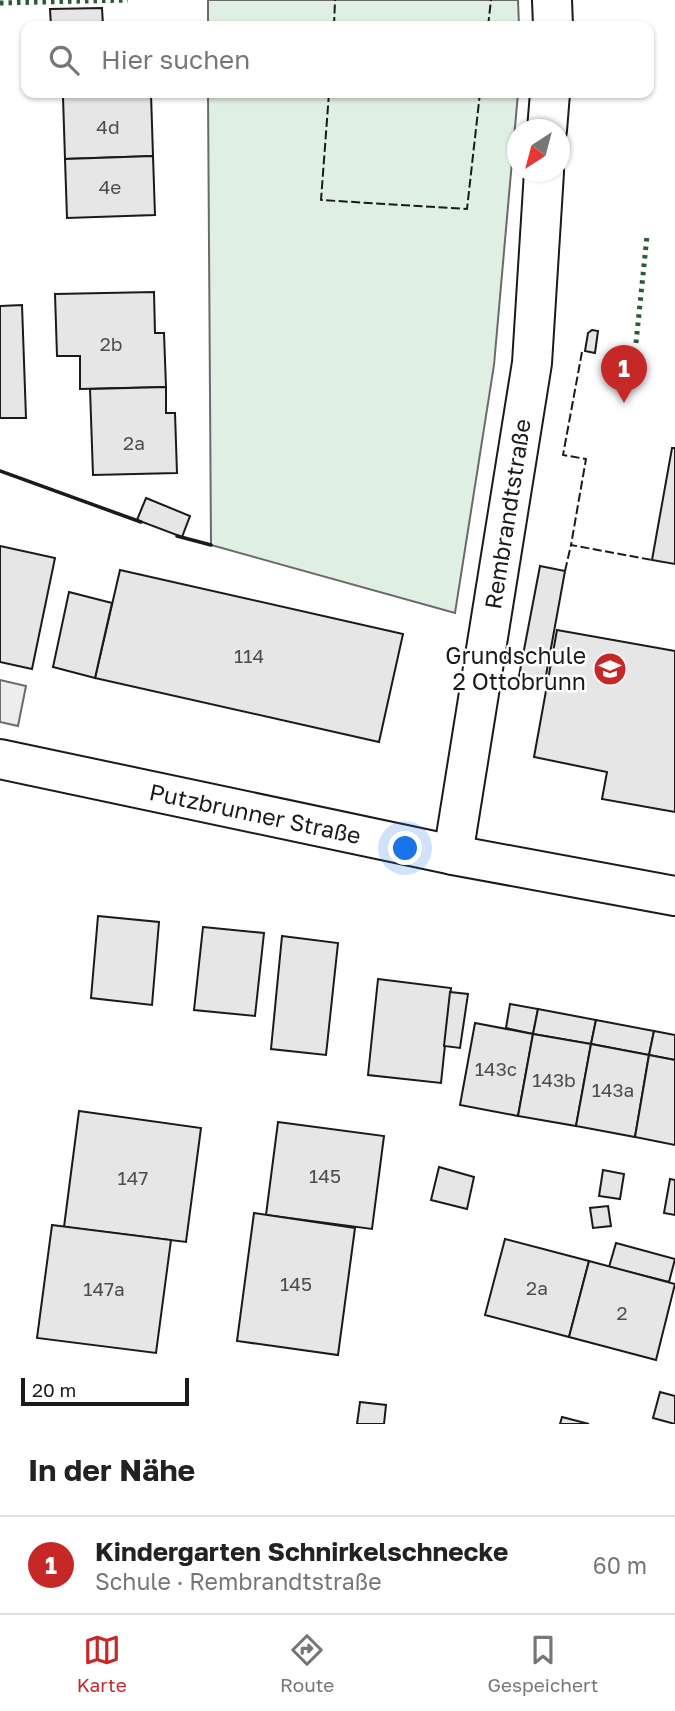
<!DOCTYPE html>
<html lang="de">
<meta charset="utf-8">
<style>
:root{--surface:#fff;--page:#f6f6f6;--text:#222;--muted:#767676;--line:#e0e0e0;--accent:#c62828}
body{margin:0;font-family:"Golos Text",sans-serif;background:var(--page);color:var(--text)}
.compass{position:absolute;left:507px;top:119px;width:63px;height:63px;border-radius:50%;background:var(--surface);box-shadow:0 2px 5px #0004;rotate:216deg}
.scale{position:absolute;left:21px;bottom:18px;width:168px;box-sizing:border-box;padding-left:7px;border:4px solid #1a1a1a;border-top:0;font-size:19px;line-height:24px;white-space:nowrap;color:#1a1a1a;-webkit-text-stroke:5px #fff;paint-order:stroke}
.you{position:absolute;left:406px;top:849px;width:24px;height:24px;margin:-18px;border:5px solid #fff;border-radius:50%;background:#1a73e8;box-shadow:0 0 0 10px #1a73e833}
.badge{display:grid;place-items:center;width:46px;height:46px;border-radius:50%;background:var(--accent);color:#fff;font-size:23px;font-weight:700}
.pin{position:absolute;translate:-50% -58px;filter:drop-shadow(0 2px 4px #0008)}
.pin::after{content:'';position:absolute;top:37px;width:24px;height:21px;background:inherit;clip-path:polygon(0 0,100% 0,50% 100%)}
.list{margin:0;padding:0;list-style:none}
h2{display:flex;justify-content:space-between;align-items:center;height:91px;margin:0;padding:0 28px;font-size:30px}
h2 small{font-size:23px;font-weight:400;color:var(--muted)}
.list li{display:grid;grid-template-columns:46px 1fr auto;gap:21px;align-items:center;box-sizing:border-box;height:98px;padding:0 28px;border-top:2px solid var(--line)}
.list b{display:block;font-size:26px;white-space:nowrap}
.list p{margin:0;font-size:23px;white-space:nowrap;color:var(--muted)}
.list em{font-size:23px;font-style:normal;color:var(--muted)}
.icon{flex:none;width:38px;height:38px;fill:none;stroke:currentColor;stroke-width:2;stroke-linecap:round;stroke-linejoin:round}
.map{position:relative;flex:none;width:675px;height:1424px;overflow:hidden}
.search{position:absolute;background:var(--surface);box-shadow:0 2px 5px #0004;left:21px;right:21px;top:21px;height:77px;display:flex;align-items:center;gap:18px;box-sizing:border-box;padding:0 24px;border-radius:14px;color:var(--muted);font-size:26px}
.sheet{height:189px;background:var(--surface)}
nav{display:flex;justify-content:space-around;align-items:center;box-sizing:border-box;height:98px;border-top:2px solid var(--line);background:var(--surface);font-size:19px;color:var(--muted)}
nav a{display:grid;justify-items:center;gap:4px}
nav .on{color:var(--accent)}
.map>svg:first-child{display:block}
</style>
<div class="map">
<svg width="675" height="1424" viewBox="0 0 675 1424">
<rect width="100%" height="100%" fill="#fff"/>
<!-- green -->
<g fill="#e0efe3" stroke="#6a6a6a" stroke-width="2">
<polygon points="208,0 518,0 519,26 208,26"/>
<polygon points="208,93 518,93 494,365 455,613 211,545"/>
</g>
<!-- parking -->
<polygon fill="#ededed" stroke="#6a6a6a" stroke-width="2" points="0,680 26,686 18,726 0,722"/>
<!-- building -->
<g fill="#e6e6e6" stroke="#1a1a1a" stroke-width="2">
<polygon points="102,8 103,26 51,26 50,9"/>
<polygon points="151,94 153,156 65,159 63,97"/>
<polygon points="153,156 155,215 67,218 65,159"/>
<polygon points="154,292 155,333 164,333 166,387 80,389 80,356 57,356 55,294"/>
<polygon points="22,305 26,418 0,418 0,306"/>
<polygon points="592,330 598,331 595,353 585,351 588,333"/>
<polygon points="166,387 166,413 175,413 177,473 93,475 90,389"/>
<polygon points="672,448 675,448 675,564 652,560"/>
<polygon points="146,498 190,516 182,537 137,520"/>
<polygon points="0,546 55,558 32,669 0,662"/>
<polygon points="540,566 565,571 545,681 519,676"/>
<polygon points="120,570 403,634 379,742 95,678"/>
<polygon points="69,592 112,603 95,678 53,667"/>
<polygon points="557,630 675,651 675,812 602,799 607,772 534,757"/>
<polygon points="98,916 159,922 152,1005 91,998"/>
<polygon points="203,927 264,933 255,1016 194,1010"/>
<polygon points="282,936 338,943 326,1055 271,1049"/>
<polygon points="378,979 451,988 441,1083 368,1075"/>
<polygon points="450,992 468,994 460,1048 444,1046"/>
<polygon points="510,1004 538,1009 533,1034 506,1028"/>
<polygon points="538,1009 596,1020 591,1044 533,1034"/>
<polygon points="596,1020 654,1031 649,1055 591,1044"/>
<polygon points="475,1023 533,1034 518,1116 460,1105"/>
<polygon points="654,1031 675,1035 675,1060 649,1055"/>
<polygon points="533,1034 591,1044 576,1126 518,1116"/>
<polygon points="591,1044 649,1055 635,1137 576,1126"/>
<polygon points="649,1055 675,1060 675,1145 635,1137"/>
<polygon points="79,1111 201,1128 186,1242 64,1227"/>
<polygon points="278,1122 384,1136 372,1229 266,1215"/>
<polygon points="439,1167 474,1177 467,1209 431,1200"/>
<polygon points="603,1170 624,1174 620,1199 599,1196"/>
<polygon points="670,1179 675,1180 675,1215 664,1213"/>
<polygon points="608,1206 611,1226 593,1228 590,1208"/>
<polygon points="254,1213 355,1228 338,1355 237,1341"/>
<polygon points="52,1225 171,1240 156,1353 37,1338"/>
<polygon points="505,1239 589,1261 569,1337 485,1315"/>
<polygon points="616,1243 675,1259 669,1282 609,1267"/>
<polygon points="589,1261 675,1284 656,1360 569,1337"/>
<polygon points="660,1392 675,1396 675,1424 653,1418"/>
<polygon points="360,1402 386,1405 384,1424 357,1424"/>
<polygon points="562,1417 589,1424 560,1424"/>
</g>
<g fill="none" stroke-linecap="round" stroke-linejoin="round">
<defs>
<g id="street">
<polyline points="552,0 553,26"/>
<polyline points="547,130 550,93"/>
<polyline points="453,855 532,363 544,172"/>
</g>
<polyline id="secondary" points="0,759 453,855 675,896"/>
</defs>
<!-- street casing -->
<use href="#street" stroke="#1a1a1a" stroke-width="42"/>
<!-- secondary casing -->
<use href="#secondary" stroke="#1a1a1a" stroke-width="42"/>
<!-- street -->
<use href="#street" stroke="#fff" stroke-width="38"/>
<!-- secondary -->
<use href="#secondary" stroke="#fff" stroke-width="38"/>
<!-- hedge -->
<g stroke="#2b5a34" stroke-width="5" stroke-dasharray="3.5 5" stroke-linecap="butt">
<polyline points="0,3 128,0"/>
<polyline points="636,343 647,236"/>
</g>
<!-- fence -->
<g stroke="#1a1a1a" stroke-width="2" stroke-dasharray="9 3.5" stroke-linecap="butt">
<polyline points="334,26 335,0"/>
<polyline points="488,26 491,0"/>
<polyline points="329,93 321,200 467,209 480,93"/>
<polyline points="582,352 563,455 586,459 571,545 652,560"/>
<polyline points="565,571 571,545"/>
</g>
<!-- wall -->
<g stroke="#1a1a1a" stroke-width="3.5">
<polyline points="0,471 141,522"/>
<polyline points="177,536 211,545"/>
</g>
</g>
<!-- icons -->
<defs>
<symbol id="school-disc" viewBox="-11 -11 22 22"><circle r="9.5" fill="#c62828" stroke="#fff"/><path d="M0-5L7-2L0 1L-7-2ZM-4 1L0 2.5L4 1V4Q0 6-4 4Z" fill="#fff"/></symbol>
</defs>
<g fill-rule="evenodd">
<use href="#school-disc" x="591" y="650" width="38" height="38"/>
</g>
<g text-anchor="middle" stroke-width="5" stroke-linejoin="round" paint-order="stroke">
<!-- number labels -->
<g font-size="19" fill="#4d4d4d">
<text x="108" y="134">4d</text>
<text x="110" y="194">4e</text>
<text x="111" y="351">2b</text>
<text x="134" y="450">2a</text>
<text x="249" y="663">114</text>
<text x="496" y="1076">143c</text>
<text x="554" y="1087">143b</text>
<text x="613" y="1097">143a</text>
<text x="325" y="1183">145</text>
<text x="133" y="1185">147</text>
<text x="296" y="1291">145</text>
<text x="537" y="1295">2a</text>
<text x="104" y="1296">147a</text>
<text x="622" y="1320">2</text>
</g>
<!-- street labels -->
<g font-size="23" fill="#1a1a1a" stroke="#fff">
<text transform="translate(508 514) rotate(-81)" y="8">Rembrandtstraße</text>
<text transform="translate(255 814) rotate(12)" y="8">Putzbrunner Straße</text>
</g>
<!-- poi labels -->
<g font-size="23" fill="#1a1a1a" stroke="#fff" text-anchor="end">
<text x="586" y="664">Grundschule<tspan x="586" dy="26">2 Ottobrunn</tspan></text>
</g>
</g>
</svg>
<svg class="compass" viewBox="-18 -18 36 36"><path d="M0-13l5 13h-10z" fill="#e53935"/><path d="M0 13l5-13h-10z" fill="#767676"/></svg>
<div class="scale">20 m</div>
<div class="you"></div>
<div class="pin badge" style="left:624px;top:403px">1</div>
<div class="search"><svg class="icon" aria-label="search" viewBox="0 0 24 24"><circle cx="10" cy="10" r="6"/><path d="M15 15l6 6"/></svg>Hier suchen</div>
</div>
<section class="sheet">
<h2>In der Nähe<small></small></h2>
<ul class="list">
<li><span class="badge">1</span><div><b>Kindergarten Schnirkelschnecke</b><p>Schule · Rembrandtstraße</p></div><em>60 m</em></li>
</ul>
</section>
<nav>
<a class="on"><svg class="icon" aria-label="map" viewBox="0 0 24 24"><path d="M3 6l6-2 6 2 6-2v14l-6 2-6-2-6 2zM9 4v14M15 6v14"/></svg>Karte</a>
<a><svg class="icon" aria-label="directions" viewBox="0 0 24 24"><path d="M12 3l9 9-9 9-9-9zM9 14v-3h6M13 9l2 2-2 2"/></svg>Route</a>
<a><svg class="icon" aria-label="saved" viewBox="0 0 24 24"><path d="M7 4h10v16l-5-4-5 4z"/></svg>Gespeichert</a>
</nav>
